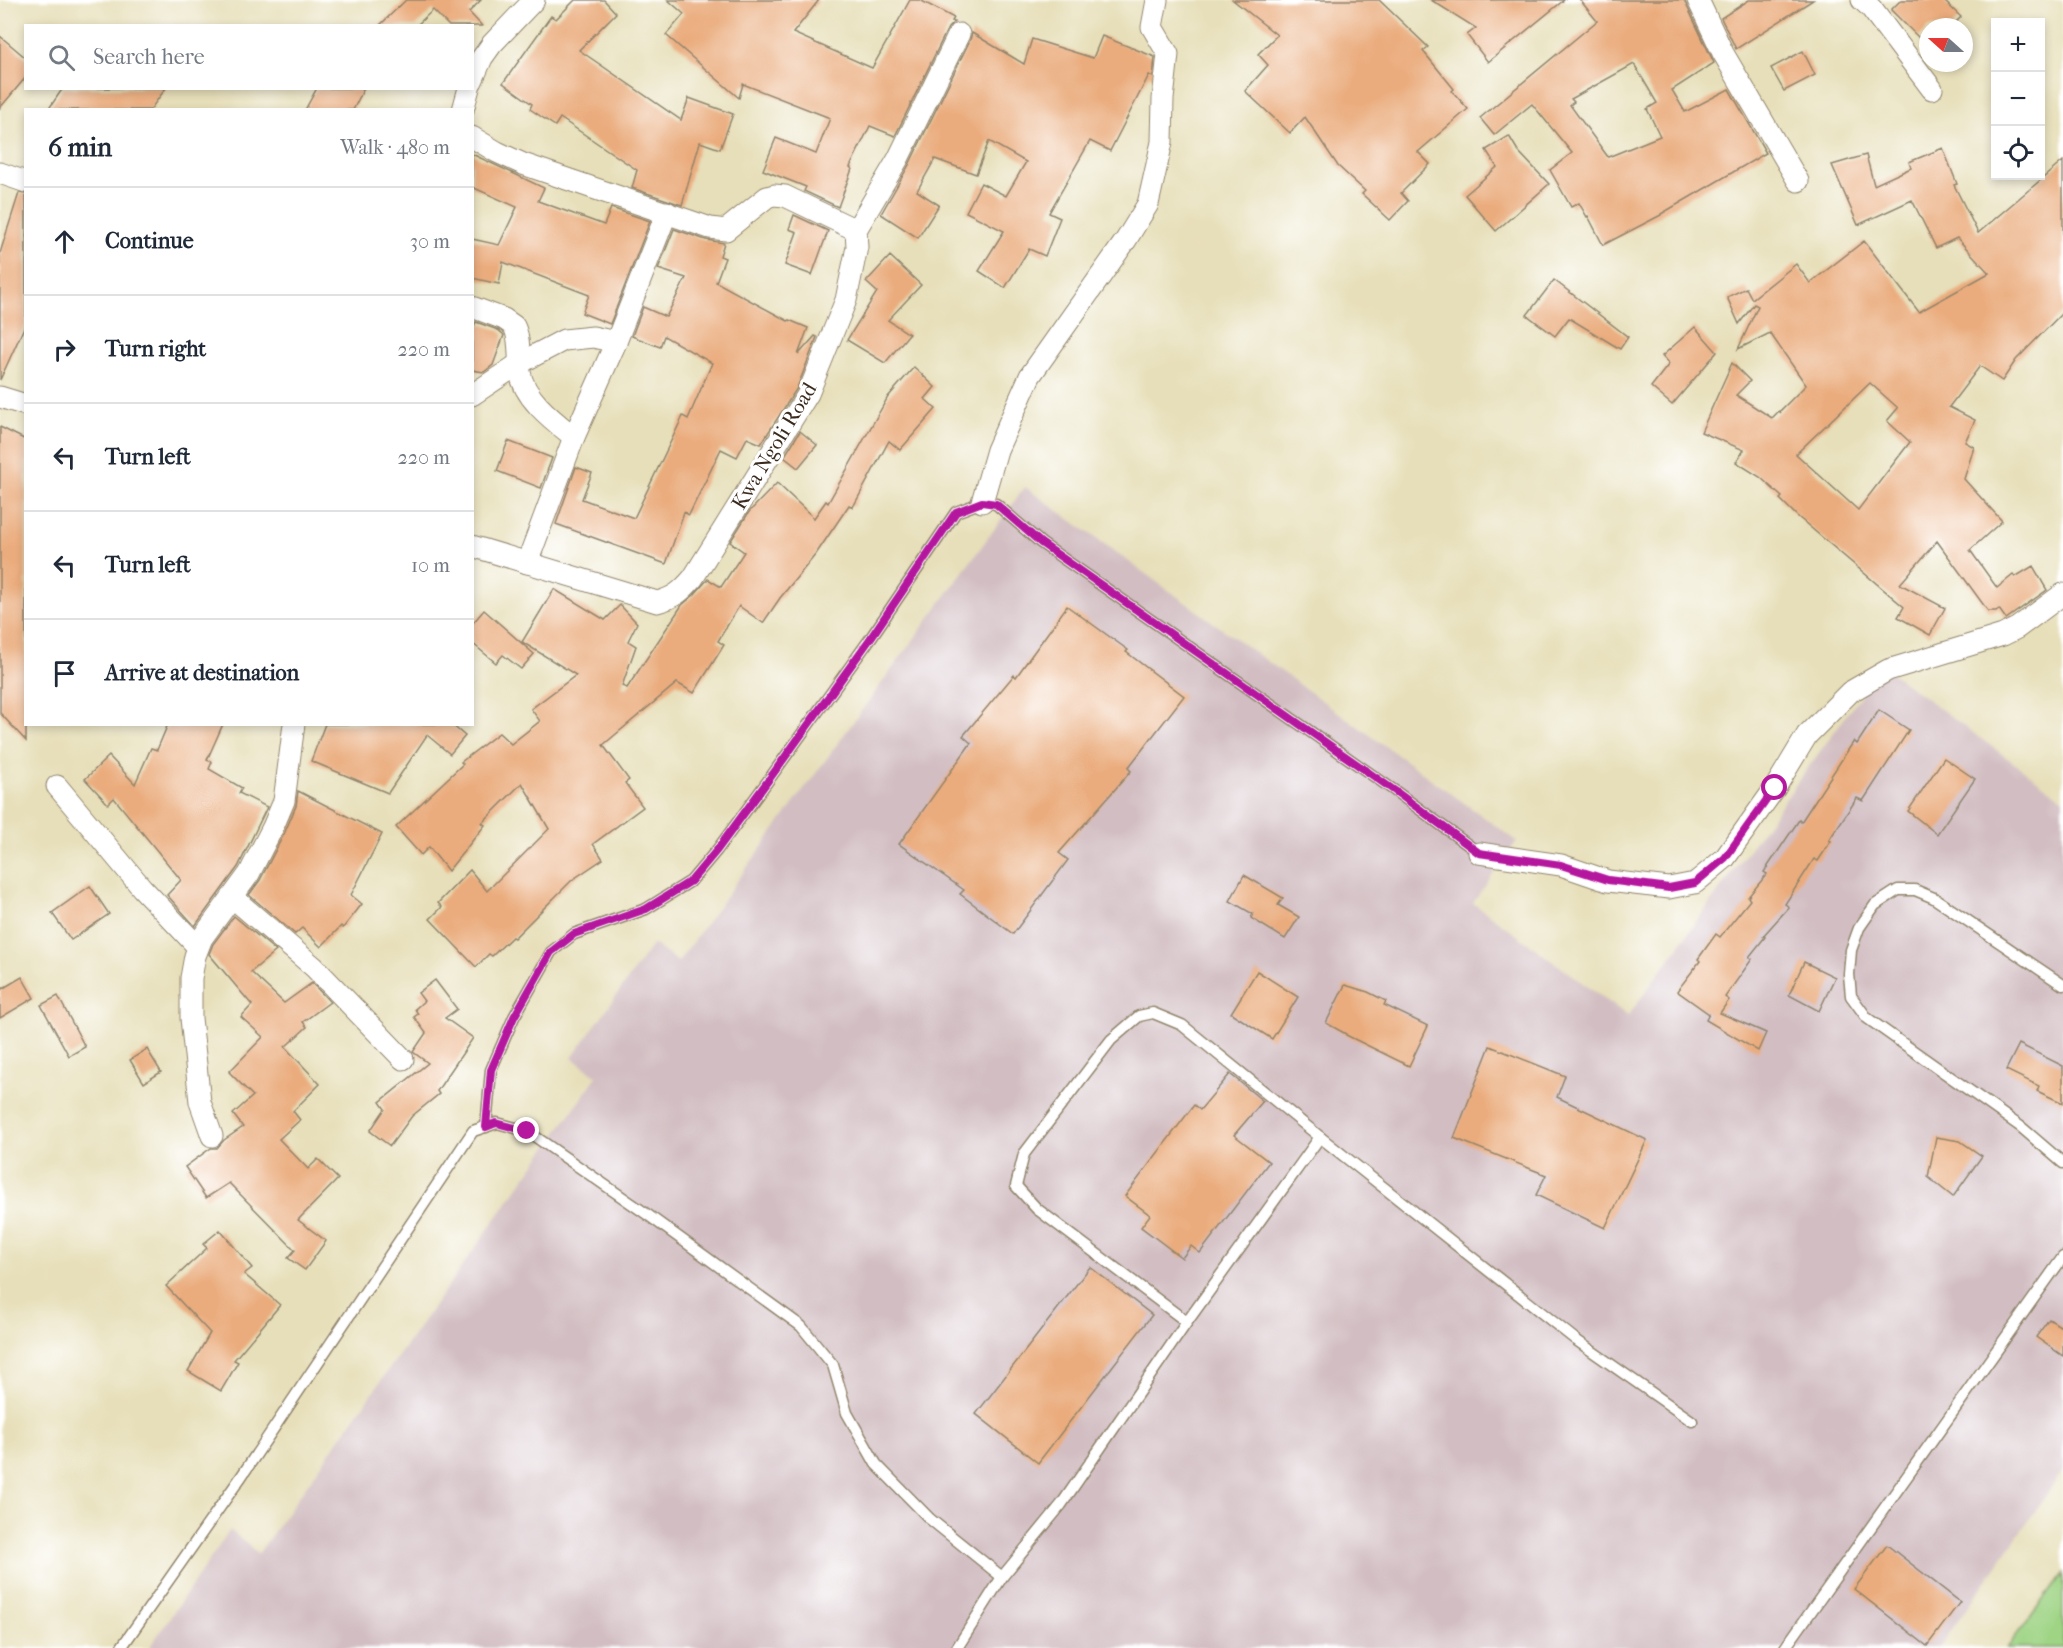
<!DOCTYPE html>
<meta charset="utf-8">
<style>
:root{--surface:#fff;--page:#f6f6f7;--text:#1f2937;--muted:#747a83;--line:#e0e1e3}
body{margin:0;font-family:"IM FELL French Canon",serif;background:var(--page);color:var(--text)}
.controls{position:absolute;right:18px;top:18px;display:grid;overflow:hidden;border-radius:0px;box-shadow:0 3px 9px #0003}
.controls button{width:54px;height:54px;display:grid;place-items:center;padding:0;border:0;border-bottom:2px solid var(--line);background:var(--surface);color:var(--text);font:30px sans-serif}
.compass{position:absolute;left:1919px;top:18px;width:54px;height:54px;border-radius:50%;background:var(--surface);box-shadow:0 3px 9px #0003;rotate:291deg}
.stop{position:absolute;width:18px;height:18px;margin:-14px;border:4px solid #b5179e;border-radius:50%;background:#fff}
.stop.end{background:#b5179e;border-color:#fff;box-shadow:0 2px 6px #0008}
.list{margin:0;padding:0;list-style:none}
h2{display:flex;justify-content:space-between;align-items:center;height:78px;margin:0;padding:0 24px;font-size:26px}
h2 small{font-size:20px;font-weight:400;color:var(--muted)}
.list li{display:grid;grid-template-columns:39px 1fr auto;gap:18px;align-items:center;box-sizing:border-box;height:108px;padding:0 24px;border-top:2px solid var(--line)}
.list b{display:block;font-size:22px;white-space:nowrap}
.list em{font-size:20px;font-style:normal;color:var(--muted)}
.icon{flex:none;width:33px;height:33px;fill:none;stroke:currentColor;stroke-width:2;stroke-linecap:round;stroke-linejoin:round}
.map{position:relative;flex:none;width:2063px;height:1648px;overflow:hidden}
.search{position:absolute;background:var(--surface);box-shadow:0 3px 9px #0003;left:24px;top:24px;width:450px;height:66px;display:flex;align-items:center;gap:15px;box-sizing:border-box;padding:0 21px;border-radius:0px;color:var(--muted);font-size:22px}
.panel{position:absolute;background:var(--surface);box-shadow:0 3px 9px #0003;left:24px;top:108px;width:450px;height:618px;border-radius:0px}
.map>svg:first-child{display:block}
</style>
<div class="map">
<svg width="2063" height="1648" viewBox="0 0 2063 1648">
<rect width="100%" height="100%" fill="#fff"/>
<filter id="ink" filterUnits="userSpaceOnUse"><feTurbulence type="fractalNoise" baseFrequency=".0167" numOctaves="2"/><feDisplacementMap in="SourceGraphic" scale="12" xChannelSelector="R" yChannelSelector="G"/><feConvolveMatrix kernelMatrix="1 2 1 2 8 2 1 2 1" color-interpolation-filters="sRGB"/></filter>
<filter id="wash" filterUnits="userSpaceOnUse"><feTurbulence type="fractalNoise" baseFrequency=".008" numOctaves="4" result="noise"/><feDisplacementMap in="SourceGraphic" scale="24" xChannelSelector="R" yChannelSelector="G"/><feGaussianBlur stdDeviation="1.35" result="paint"/><feColorMatrix in="noise" values="0 0 0 0 0 0 0 0 0 0 0 0 0 0 0 0 0 1.4 0 .05"/><feComposite in="paint" operator="in"/></filter>
<g filter="url(#wash)">
<rect width="100%" height="100%" fill="#e7dfb9"/>
<!-- industrial -->
<polygon fill="#d2bec2" points="1025,487 1517,841 1473,903 1628,1016 1882,666 2063,799 2063,1471 1939,1648 149,1648 230,1530 258,1554 597,1076 572,1058 653,944 678,962"/>
<!-- green -->
<polygon fill="#9fd485" stroke="#6d7f52" stroke-width="1.5" points="2063,1573 2063,1648 2007,1648"/>
<g id="blocks">
<!-- building -->
<g fill="#eaac7d" fill-rule="evenodd">
<polygon points="406,0 481,0 469,12 482,26 449,26 433,10 416,26 379,26"/>
<polygon points="575,0 604,0 616,13 579,50 681,120 689,98 733,114 720,149 700,142 682,205 632,188 637,170 560,118 555,126 530,109 532,104 503,83 551,16 556,19"/>
<polygon points="668,0 819,0 793,33 872,68 910,0 920,0 954,18 952,21 954,22 948,28 895,136 870,126 850,167 852,169 838,207 804,191 806,187 763,170 776,138 816,154 830,118 743,84 739,98 666,35 684,14"/>
<polygon points="1233,0 1379,0 1428,47 1423,51 1454,89 1452,91 1468,109 1418,152 1430,164 1401,193 1408,201 1390,220 1362,194 1365,191 1338,166 1305,117 1290,133 1245,91 1268,65 1258,54 1277,35"/>
<polygon points="1431,0 1564,0 1488,62 1467,35 1476,28"/>
<path d="M 1580,0 L 1684,0 L 1714,63 L 1672,90 L 1685,112 L 1729,89 L 1766,153 L 1661,214 L 1661,215 L 1603,245 L 1588,216 L 1587,217 L 1579,203 L 1571,207 L 1550,170 L 1572,153 L 1532,104 L 1494,135 L 1480,118 L 1597,21 ZM 1634,64 L 1657,103 L 1647,109 L 1660,136 L 1608,157 L 1570,105 L 1574,102 L 1571,99 Z"/>
<polygon points="1749,0 1813,0 1736,49 1721,18"/>
<polygon points="1901,0 1943,0 1961,17 1951,27 1928,27 1919,38 1891,10"/>
<polygon points="972,33 1024,64 1032,39 1093,58 1102,36 1155,57 1153,77 1149,75 1110,151 1090,141 1049,213 1060,218 1045,256 1029,249 1005,288 979,271 1004,231 966,212 981,183 1006,196 1026,162 989,141 976,174 935,159 917,191 939,205 918,238 881,214 909,165 970,40"/>
<polygon points="0,36 26,58 26,77 0,108"/>
<polygon points="1803,51 1815,75 1784,91 1771,68"/>
<polygon points="63,88 166,88 150,110 48,110"/>
<polygon points="317,88 364,88 353,110 305,110"/>
<polygon points="1509,136 1518,151 1549,184 1496,231 1465,195 1497,167 1486,150"/>
<path d="M 1943,148 L 1957,184 L 1954,185 L 1978,233 L 2063,161 L 2063,312 L 2016,360 L 2002,381 L 1980,366 L 1949,407 L 1975,420 L 1965,442 L 1974,447 L 1964,479 L 2002,521 L 1970,550 L 1997,588 L 2013,575 L 2015,577 L 2033,566 L 2047,590 L 2006,619 L 1999,609 L 1996,611 L 1988,611 L 1937,541 L 1900,584 L 1945,608 L 1930,635 L 1898,617 L 1904,607 L 1797,516 L 1780,499 L 1782,497 L 1760,477 L 1736,462 L 1744,450 L 1701,432 L 1732,363 L 1750,381 L 1736,395 L 1772,418 L 1779,411 L 1781,413 L 1780,411 L 1806,385 L 1770,333 L 1738,349 L 1758,306 L 1754,304 L 1739,324 L 1727,297 L 1746,288 L 1752,299 L 1796,264 L 1810,283 L 1864,241 L 1919,312 L 1989,273 L 1957,238 L 1936,248 L 1912,200 L 1858,225 L 1832,165 L 1866,155 L 1874,185 L 1911,168 L 1909,162 ZM 1870,383 L 1898,408 L 1887,421 L 1910,442 L 1858,510 L 1796,454 Z"/>
<polygon points="472,154 544,188 538,201 604,225 611,208 650,221 610,324 582,313 589,295 503,262 499,284 472,278 472,239 499,245 517,207 472,187"/>
<polygon points="19,193 26,194 26,323 0,380 0,253"/>
<polygon points="794,215 828,231 812,275 785,265 797,232 789,229"/>
<polygon points="674,229 706,240 724,243 720,256 725,258 716,282 788,321 789,320 808,328 798,355 815,336 817,337 797,388 761,444 747,438 737,457 721,449 689,515 684,512 666,564 556,524 576,467 592,473 582,499 634,518 683,416 688,419 712,363 664,336 660,347 632,336 643,307 666,317 686,278 658,269"/>
<polygon points="890,256 921,285 888,320 909,334 885,363 847,340 877,292 866,282"/>
<polygon points="1554,280 1628,337 1620,349 1569,318 1555,336 1527,315"/>
<polygon points="476,322 498,330 504,335 493,365 484,372 472,370 472,330"/>
<polygon points="1695,327 1717,352 1672,405 1651,387 1669,364 1662,356"/>
<polygon points="914,367 935,387 925,399 936,409 900,450 889,441 853,507 849,505 816,554 780,598 763,623 739,606 718,641 724,645 694,693 677,683 603,745 629,780 625,783 643,807 593,844 603,859 572,880 514,938 512,937 492,956 489,954 476,967 430,919 442,907 438,903 470,870 487,891 549,829 522,783 482,823 485,825 448,871 429,847 421,855 396,827 463,764 461,762 499,733 511,744 540,721 531,709 576,675 522,642 554,589 605,620 620,605 637,623 628,641 636,646 622,686 627,688 682,605 694,595 708,579 721,587 744,552 730,542 749,512 777,483 814,518 826,501 828,503 888,397"/>
<polygon points="0,427 26,440 26,741 0,713"/>
<polygon points="800,431 817,445 798,468 784,457"/>
<polygon points="508,441 552,458 541,488 497,471"/>
<polygon points="1067,606 1128,650 1126,652 1184,696 1128,768 1131,771 1059,853 1068,860 1013,934 960,894 964,890 899,844 971,743 963,736 1014,675 1016,677"/>
<polygon points="484,610 534,654 521,669 503,655 496,663 472,643 472,624"/>
<polygon points="1879,710 1909,730 1863,801 1857,798 1829,840 1831,841 1818,861 1814,859 1785,904 1789,907 1763,936 1765,937 1749,957 1752,959 1725,997 1729,1000 1720,1013 1766,1033 1758,1051 1706,1020 1709,1014 1677,991 1700,961 1698,959 1716,934 1720,937 1750,900 1748,897 1767,874 1764,872 1799,820 1801,822 1854,741 1857,744"/>
<polygon points="168,724 223,724 207,760 212,762 209,769 242,788 239,793 267,807 238,867 195,926 167,895 181,880 114,798 108,804 85,779 109,756 135,784 151,748 157,750"/>
<polygon points="325,724 451,724 465,736 450,754 427,735 388,793 311,761"/>
<polygon points="1944,758 1975,779 1937,834 1908,811"/>
<polygon points="298,791 382,834 351,895 362,904 343,928 341,926 321,947 302,928 295,934 249,895 260,880 285,832 296,806"/>
<polygon points="1244,875 1283,898 1278,905 1299,917 1285,939 1251,918 1253,914 1230,901"/>
<polygon points="90,886 109,914 71,940 52,913"/>
<polygon points="234,916 276,951 251,972 284,1003 312,983 330,1002 303,1022 307,1027 285,1047 320,1084 293,1111 300,1120 279,1139 308,1169 318,1159 338,1179 298,1220 326,1241 305,1270 288,1258 295,1250 229,1183 206,1198 185,1167 211,1148 217,1148 224,1140 243,1127 233,1114 253,1096 229,1072 263,1037 241,1017 252,1005 209,954 213,944"/>
<polygon points="1804,962 1835,977 1819,1011 1789,995"/>
<polygon points="1257,971 1298,997 1272,1039 1231,1013"/>
<polygon points="22,977 34,998 0,1018 0,990"/>
<polygon points="435,980 457,1009 445,1018 473,1038 437,1091 439,1094 412,1116 390,1146 370,1131 385,1109 380,1102 428,1063 413,1052 426,1033 414,1017 418,1014 415,1009 424,1001 418,993"/>
<polygon points="1345,985 1368,992 1386,1001 1384,1005 1428,1026 1409,1066 1346,1035 1346,1034 1326,1023"/>
<polygon points="58,996 85,1047 69,1056 41,1005"/>
<polygon points="2019,1044 2063,1066 2063,1103 2037,1091 2039,1086 2006,1070"/>
<polygon points="1490,1046 1565,1076 1557,1097 1647,1140 1605,1228 1536,1195 1546,1175 1454,1138"/>
<polygon points="147,1049 161,1072 144,1083 130,1060"/>
<polygon points="1230,1074 1263,1101 1234,1135 1269,1162 1200,1253 1191,1246 1182,1258 1141,1227 1150,1215 1125,1196 1194,1105 1200,1110"/>
<polygon points="1936,1137 1960,1141 1982,1156 1953,1197 1928,1177"/>
<polygon points="220,1230 252,1268 244,1274 280,1305 234,1360 238,1362 221,1391 188,1371 210,1333 166,1286 207,1248 203,1244"/>
<polygon points="1090,1267 1152,1315 1038,1463 976,1414"/>
<polygon points="2049,1319 2063,1328 2063,1356 2036,1337"/>
<polygon points="1887,1545 1960,1602 1927,1646 1854,1589"/>
</g>
</g>
</g>
<g filter="url(#ink)">
<use href="#blocks" fill-opacity="0" stroke="#91846c" stroke-width="1.5"/>
<g fill="none" stroke-linecap="round" stroke-linejoin="round">
<defs>
<g id="lane">
<polyline points="2063,985 1934,898 1915,890 1898,890 1875,905 1859,928 1851,950 1849,974 1851,996 1867,1018 2021,1127 2063,1163"/>
<polyline points="486,1127 491,1070 514,1017 551,952 574,934 646,909 691,881 717,850 770,778 870,639 956,512 982,502 996,504 1041,543 1395,791 1479,853"/>
<polyline points="1187,1322 1037,1209 1016,1186 1024,1154 1111,1040 1139,1016 1153,1013 1182,1025 1320,1137 1576,1340 1692,1421"/>
<polyline points="121,1648 241,1477 473,1131 497,1123 527,1131 648,1215 801,1326 833,1365 847,1413 876,1464 930,1519 1002,1577"/>
<polyline points="957,1648 1002,1577 1061,1505 1187,1322 1320,1137"/>
<polyline points="1785,1648 2063,1257"/>
</g>
<g id="street">
<polyline points="1698,0 1723,53 1798,181"/>
<polyline points="1862,0 1871,8 1932,89"/>
<polyline points="472,81 482,58 492,44 534,0"/>
<polyline points="463,110 469,88"/>
<path d="M 472,137 L 497,152 L 523,164 L 710,228 L 726,230 L 767,197 L 774,195 L 785,196 L 856,230 L 857,247 L 846,300 L 808,394 L 693,578 C 682,591 674,598 657,602 L 472,546"/>
<polyline points="0,173 26,182"/>
<polyline points="856,230 898,159 959,34"/>
<path d="M 472,307 L 504,319 L 514,326 C 521,340 518,357 520,372 C 524,399 554,421 574,437"/>
<polyline points="472,395 520,363 564,340 593,337 616,342"/>
<polyline points="0,397 26,405"/>
<polyline points="982,502 997,450 1030,376 1126,240 1148,204 1162,142 1163,99 1168,54 1152,27 1157,0"/>
<polyline points="527,563 574,437 616,342 667,212"/>
<polyline points="57,786 142,888 198,947"/>
<polyline points="1479,853 1561,865 1608,881 1669,888 1695,883 1725,858 1775,788 1807,735 1850,692 1888,670 2003,635 2017,628 2063,594"/>
<polyline points="232,897 314,967 403,1059"/>
<polyline points="212,1136 200,1102 191,1018 191,978 195,956 202,938 249,874 273,827 284,801 294,724"/>
</g>
</defs>
<!-- lane casing -->
<use href="#lane" stroke="#91846c" stroke-width="13"/>
<!-- street casing -->
<use href="#street" stroke="#91846c" stroke-width="23"/>
<!-- lane -->
<use href="#lane" stroke="#fff" stroke-width="10"/>
<!-- street -->
<use href="#street" stroke="#fff" stroke-width="21"/>
</g>
</g>
<g fill="none" stroke-linecap="round" stroke-linejoin="round" filter="url(#ink)">
<!-- route -->
<polyline stroke="#b5179e" stroke-width="8" points="527,1131 496,1123 486,1127 491,1070 514,1017 551,952 574,934 646,909 691,881 717,850 770,778 870,639 956,512 982,502 996,504 1041,543 1395,791 1479,853 1561,865 1608,880 1669,888 1695,883 1725,858 1775,788"/>
</g>
<g text-anchor="middle" stroke-width="6" stroke-linejoin="round" paint-order="stroke">
<!-- street labels -->
<g font-size="21" fill="#3b2a1e" stroke="#fff">
<text transform="translate(774 446) rotate(-59)" y="7">Kwa Ngoli Road</text>
</g>
</g>
</svg>
<div class="controls">
<button>+</button>
<button>−</button>
<button><svg class="icon" aria-label="locate" viewBox="0 0 24 24"><circle cx="12" cy="12" r="6"/><path d="M12 2v4M12 18v4M2 12h4M18 12h4"/></svg></button>
</div>
<svg class="compass" viewBox="-18 -18 36 36"><path d="M0-13l5 13h-10z" fill="#e53935"/><path d="M0 13l5-13h-10z" fill="#747a83"/></svg>
<div class="stop" style="left:1775px;top:788px"></div>
<div class="stop end" style="left:527px;top:1131px"></div>
<div class="search"><svg class="icon" aria-label="search" viewBox="0 0 24 24"><circle cx="10" cy="10" r="6"/><path d="M15 15l6 6"/></svg>Search here</div>
<section class="panel">
<h2>6 min<small>Walk · 480 m</small></h2>
<ul class="list">
<li><svg class="icon" aria-label="ahead" viewBox="0 0 24 24"><path d="M12 20V5M6 11l6-6 6 6"/></svg><div><b>Continue</b></div><em>30 m</em></li>
<li><svg class="icon" aria-label="right" viewBox="0 0 24 24"><path d="M7 20v-9h11M14 6l5 5-5 5"/></svg><div><b>Turn right</b></div><em>220 m</em></li>
<li><svg class="icon" aria-label="left" viewBox="0 0 24 24"><path d="M17 20v-9H6M10 6l-5 5 5 5"/></svg><div><b>Turn left</b></div><em>220 m</em></li>
<li><svg class="icon" aria-label="left" viewBox="0 0 24 24"><path d="M17 20v-9H6M10 6l-5 5 5 5"/></svg><div><b>Turn left</b></div><em>10 m</em></li>
<li><svg class="icon" aria-label="arrive" viewBox="0 0 24 24"><path d="M6 21V4h12l-3 4 3 4H6"/></svg><div><b>Arrive at destination</b></div></li>
</ul>
</section>
</div>
